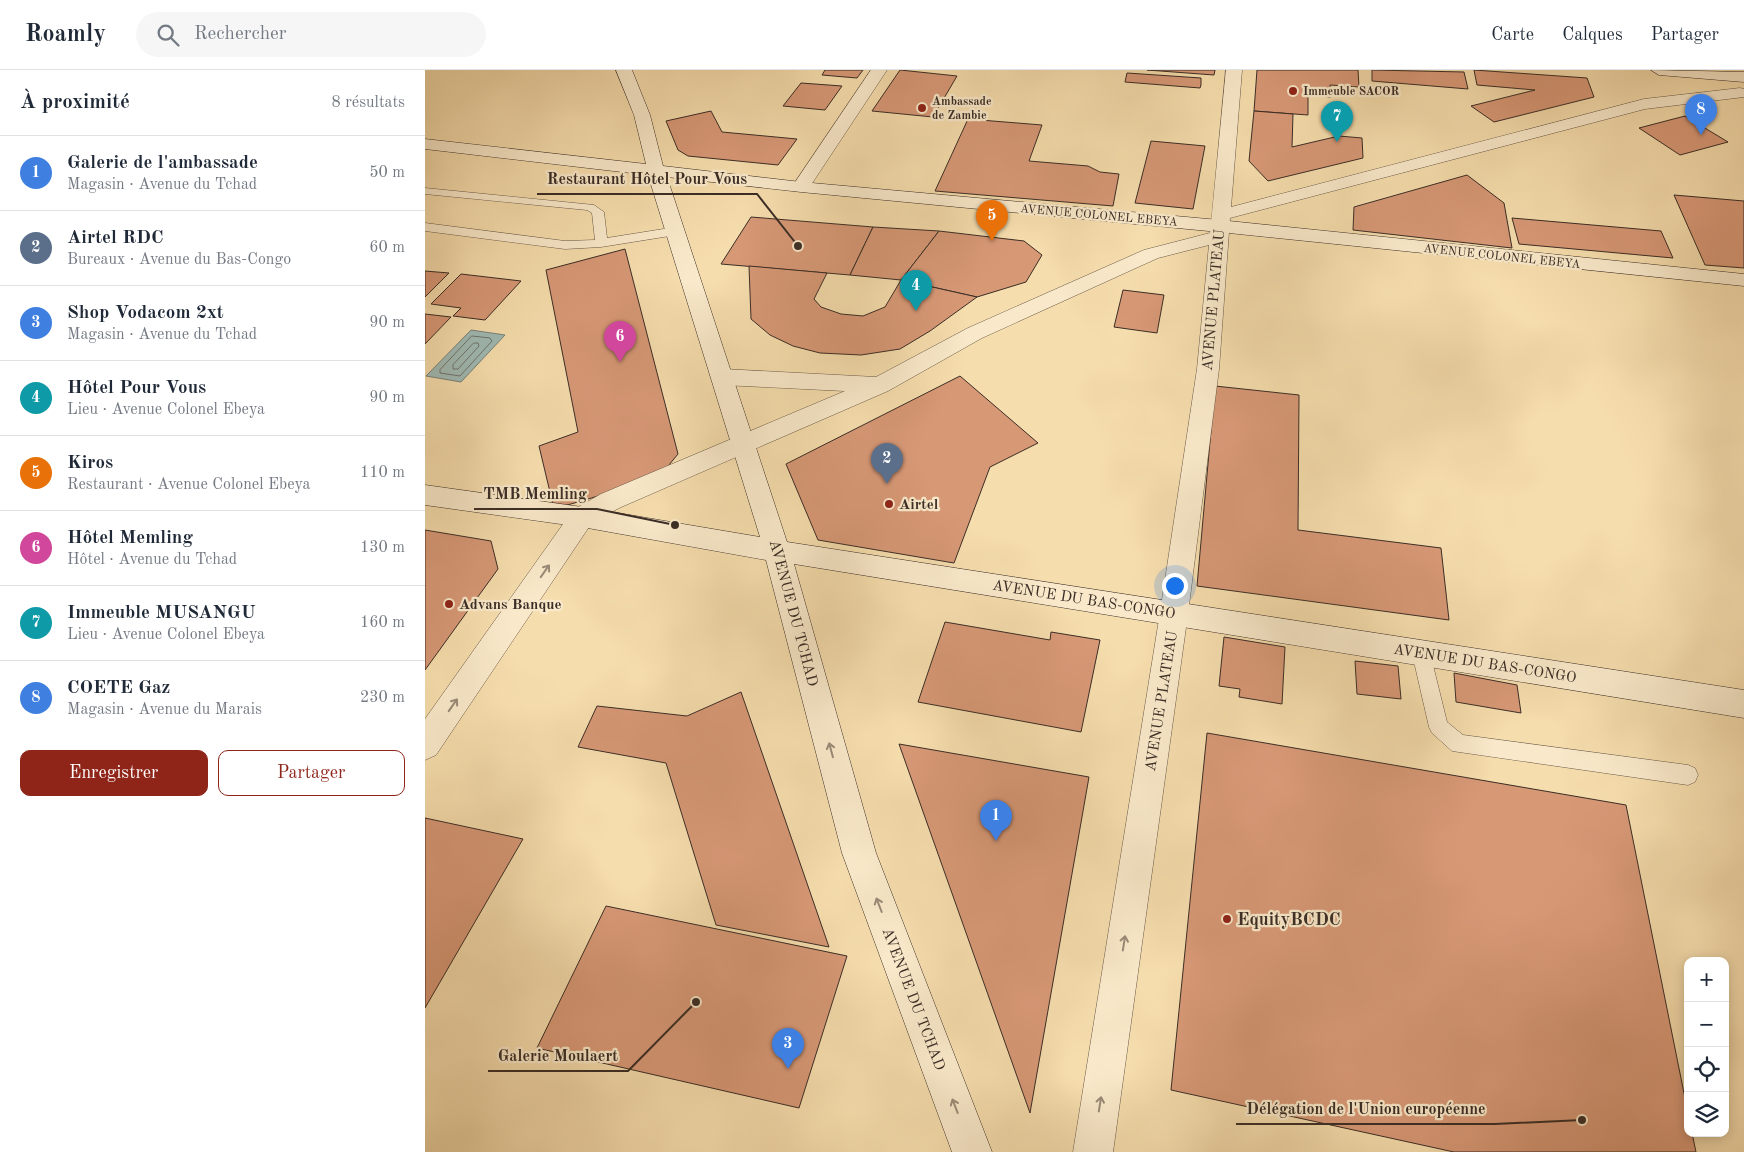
<!DOCTYPE html>
<html lang="fr">
<meta charset="utf-8">
<style>
:root{--surface:#fff;--page:#f6f6f7;--text:#1f2937;--muted:#747a83;--line:#e0e1e3;--accent:#8f2418}
body{margin:0;font-family:"Old Standard TT",serif;background:var(--page);color:var(--text)}
.controls{position:absolute;right:15px;bottom:15px;display:grid;overflow:hidden;border-radius:10px;box-shadow:0 2px 12px #0003}
.controls button{width:45px;height:45px;display:grid;place-items:center;padding:0;border:0;border-bottom:1px solid var(--line);background:var(--surface);color:var(--text);font:25px sans-serif}
.you{position:absolute;left:749px;top:515px;width:18px;height:18px;margin:-12px;border:4px solid #fff;border-radius:50%;background:#1a73e8;box-shadow:0 0 0 8px #1a73e833}
.badge{display:grid;place-items:center;width:32px;height:32px;border-radius:50%;background:var(--accent);color:#fff;font-size:16px;font-weight:700}
.pin{position:absolute;translate:-50% -41px;filter:drop-shadow(0 1px 2px #0008)}
.pin::after{content:'';position:absolute;top:26px;width:18px;height:15px;background:inherit;clip-path:polygon(0 0,100% 0,50% 100%)}
.list{margin:0;padding:0;list-style:none}
h2{display:flex;justify-content:space-between;align-items:center;height:65px;margin:0;padding:0 20px;font-size:21px}
h2 small{font-size:16px;font-weight:400;color:var(--muted)}
.list li{display:grid;grid-template-columns:32px 1fr auto;gap:15px;align-items:center;box-sizing:border-box;height:75px;padding:0 20px;border-top:1px solid var(--line)}
.list b{display:block;font-size:19px;white-space:nowrap}
.list p{margin:0;font-size:16px;white-space:nowrap;color:var(--muted)}
.list em{font-size:16px;font-style:normal;color:var(--muted)}
.actions{display:flex;gap:10px;padding:15px 20px}
.actions a{flex:1;padding:11px 0;border:1px solid var(--accent);border-radius:10px;text-align:center;font-size:18px;color:var(--accent)}
.actions .main{background:var(--accent);color:#fff}
.icon{flex:none;width:28px;height:28px;fill:none;stroke:currentColor;stroke-width:2;stroke-linecap:round;stroke-linejoin:round}
.map{position:relative;flex:none;width:1319px;height:1082px;overflow:hidden}
header{display:flex;align-items:center;gap:30px;box-sizing:border-box;height:70px;padding:0 25px;background:var(--surface);border-bottom:1px solid var(--line)}
header strong{font-size:24px}
nav{display:flex;gap:28px;margin-inline-start:auto;font-size:18px}
.search{width:350px;height:45px;background:var(--page);display:flex;align-items:center;gap:12px;box-sizing:border-box;padding:0 18px;border-radius:28px;color:var(--muted);font-size:19px}
main{display:flex}
aside{flex:1;background:var(--surface)}
.map>svg:first-child{display:block}
</style>
<header>
<strong>Roamly</strong>
<div class="search"><svg class="icon" aria-label="search" viewBox="0 0 24 24"><circle cx="10" cy="10" r="6"/><path d="M15 15l6 6"/></svg>Rechercher</div>
<nav><a>Carte</a><a>Calques</a><a>Partager</a></nav>
</header>
<main>
<aside>
<h2>À proximité<small>8 résultats</small></h2>
<ul class="list">
<li><span class="badge" style="background:#3f7fe0">1</span><div><b>Galerie de l'ambassade</b><p>Magasin · Avenue du Tchad</p></div><em>50 m</em></li>
<li><span class="badge" style="background:#5c6f8a">2</span><div><b>Airtel RDC</b><p>Bureaux · Avenue du Bas-Congo</p></div><em>60 m</em></li>
<li><span class="badge" style="background:#3f7fe0">3</span><div><b>Shop Vodacom 2xt</b><p>Magasin · Avenue du Tchad</p></div><em>90 m</em></li>
<li><span class="badge" style="background:#0f9aa8">4</span><div><b>Hôtel Pour Vous</b><p>Lieu · Avenue Colonel Ebeya</p></div><em>90 m</em></li>
<li><span class="badge" style="background:#e8710a">5</span><div><b>Kiros</b><p>Restaurant · Avenue Colonel Ebeya</p></div><em>110 m</em></li>
<li><span class="badge" style="background:#d1479c">6</span><div><b>Hôtel Memling</b><p>Hôtel · Avenue du Tchad</p></div><em>130 m</em></li>
<li><span class="badge" style="background:#0f9aa8">7</span><div><b>Immeuble MUSANGU</b><p>Lieu · Avenue Colonel Ebeya</p></div><em>160 m</em></li>
<li><span class="badge" style="background:#3f7fe0">8</span><div><b>COETE Gaz</b><p>Magasin · Avenue du Marais</p></div><em>230 m</em></li>
</ul>
<div class="actions"><a class="main">Enregistrer</a><a>Partager</a></div>
</aside>
<div class="map">
<svg width="1319" height="1082" viewBox="0 0 1319 1082">
<rect width="100%" height="100%" fill="#f6ddad"/>
<filter id="stains"><feTurbulence type="fractalNoise" baseFrequency=".004" numOctaves="4"/><feColorMatrix values="0 0 0 0 .2 0 0 0 0 .09 0 0 0 0 .02 0 0 0 .5 -.17"/></filter>
<radialGradient id="worn" r=".72"><stop offset=".6" stop-color="#630" stop-opacity="0"/><stop offset="1" stop-color="#630" stop-opacity=".3"/></radialGradient>
<!-- water -->
<polygon fill="#a0bab4" stroke="#77827b" points="46,260 80,265 36,312 1,306"/>
<g fill="none" stroke-linecap="round" stroke-linejoin="round">
<!-- shore -->
<g stroke="#6d746d" stroke-width="1">
<polygon points="47,266 65,268 67,271 35,306 15,303 15,300"/>
<polygon points="49,273 53,273 54,276 33,299 28,299 28,295"/>
</g>
</g>
<!-- building -->
<g fill="#d79876" stroke="#3a2d26">
<polygon points="400,0 438,0 432,8 397,5"/>
<polygon points="475,0 532,6 508,47 447,41"/>
<polygon points="722,0 790,0 789,5"/>
<polygon points="832,0 933,0 934,17 905,15 906,27 883,25 883,45 829,41"/>
<polygon points="947,0 1039,2 1043,19 947,11"/>
<polygon points="1049,0 1162,8 1169,27 1069,52 1046,36 1110,20 1052,15"/>
<polygon points="702,3 776,8 776,15 775,18 700,12"/>
<polygon points="376,13 417,16 400,40 358,36"/>
<polygon points="286,41 297,62 372,69 353,95 263,86 253,80 241,51"/>
<polygon points="829,41 868,44 867,77 914,66 937,68 938,88 843,111 824,91"/>
<polygon points="1260,46 1303,72 1255,85 1214,58"/>
<polygon points="543,49 617,55 604,91 663,96 675,102 694,104 688,136 510,121"/>
<polygon points="726,71 780,76 768,139 710,133"/>
<polygon points="1042,105 1079,133 1087,178 928,160 929,137"/>
<polygon points="1249,125 1319,131 1319,198 1280,195"/>
<polygon points="326,147 448,157 425,205 296,194"/>
<polygon points="1087,148 1236,161 1248,188 1094,174"/>
<polygon points="448,157 514,161 476,210 425,205"/>
<polygon points="514,161 599,171 617,185 601,212 552,227 476,210"/>
<polygon points="200,179 253,384 239,401 207,416 129,439 114,376 153,362 121,200"/>
<polygon points="324,196 402,203 389,229 396,237 416,244 438,246 460,237 476,210 552,227 505,261 475,279 436,285 395,283 368,276 345,265 326,249"/>
<polygon points="0,201 24,203 0,227"/>
<polygon points="36,204 96,211 60,250 28,246 36,238 6,234"/>
<polygon points="698,220 739,225 732,263 689,257"/>
<polygon points="0,244 26,247 0,274"/>
<polygon points="535,306 613,373 565,397 529,493 393,470 361,394"/>
<polygon points="790,316 874,325 873,460 1016,478 1024,550 772,516"/>
<polygon points="0,460 66,471 73,499 0,600"/>
<polygon points="520,552 625,570 626,562 675,570 656,662 493,632"/>
<polygon points="799,567 860,577 857,634 814,627 815,619 794,616"/>
<polygon points="930,591 973,596 976,629 932,624"/>
<polygon points="1029,603 1092,615 1096,643 1031,632"/>
<polygon points="316,622 404,877 291,855 241,693 153,677 172,636 262,646"/>
<polygon points="782,663 1201,735 1263,1043 1263,1063 1267,1063 1271,1082 1029,1082 746,1020"/>
<polygon points="474,674 664,707 605,1043"/>
<polygon points="0,748 98,769 0,938"/>
<polygon points="181,836 422,886 374,1038 112,978"/>
</g>
<g fill="none" stroke-linecap="round" stroke-linejoin="round">
<defs>
<g id="lane">
<polygon points="0,118 169,135 179,142 182,168 251,157 257,161 251,165 176,177 140,179 0,161 0,153 140,171 170,170 167,143 162,140 0,124"/>
<polygon points="996,575 1002,577 1005,583 1022,652 1038,665 1263,695 1270,698 1273,705 1270,712 1263,715 1027,681 1007,663 1004,657 987,583 990,577"/>
</g>
<g id="street">
<polygon points="446,0 462,0 382,121 370,121 367,117"/>
<polygon points="801,0 817,0 806,137 1219,29 1315,18 1319,19 1319,27 1220,39 805,148 794,299 763,543 688,1082 648,1082 735,543 772,299 784,175 733,188 557,268 463,321 194,438 166,454 11,685 0,690 0,649 148,440 176,424 420,321 298,315 290,312 287,307 290,302 298,299 451,307 543,258 719,180 785,163"/>
</g>
<g id="secondary">
<polygon points="191,0 207,0 225,45 238,96 376,112 794,150 1319,204 1319,216 794,162 376,122 242,107 362,472 1319,620 1319,648 369,494 451,783 567,1082 527,1082 417,783 341,490 157,457 0,435 0,415 157,437 335,467 223,105 0,79 0,69 221,94 209,45"/>
<polygon points="1226,0 1319,2 1319,12 1234,5"/>
</g>
</defs>
<!-- lane casing -->
<use href="#lane" stroke="#695948" stroke-width="1"/>
<!-- street casing -->
<use href="#street" stroke="#695948" stroke-width="1"/>
<!-- secondary casing -->
<use href="#secondary" stroke="#3a2d26" stroke-width="1"/>
<!-- lane -->
<use href="#lane" fill="#f9e9ca" fill-rule="evenodd"/>
<!-- street -->
<use href="#street" fill="#f9e9ca" fill-rule="evenodd"/>
<!-- secondary -->
<use href="#secondary" fill="#f9e9ca" fill-rule="evenodd"/>
</g>
<!-- one-way arrows -->
<defs><path id="oneway-shaft" d="M-6 0H5M1.5-3L5.5 0L1.5 3" fill="none" stroke-width="1.6" stroke-linecap="round" stroke-linejoin="round" transform="scale(1.25)"/></defs>
<g stroke="#9a8b78">
<use href="#oneway-shaft" transform="translate(120 501) rotate(-55)"/>
<use href="#oneway-shaft" transform="translate(28 635) rotate(-55)"/>
<use href="#oneway-shaft" transform="translate(406 680) rotate(-105)"/>
<use href="#oneway-shaft" transform="translate(454 835) rotate(-111)"/>
<use href="#oneway-shaft" transform="translate(699 873) rotate(-81)"/>
<use href="#oneway-shaft" transform="translate(675 1034) rotate(-81)"/>
<use href="#oneway-shaft" transform="translate(530 1036) rotate(-111)"/>
</g>
<!-- markers -->
<g fill="#8f2418" stroke="#f9e9ca" stroke-width="2">
<circle cx="868" cy="21" r="5"/>
<circle cx="497" cy="38" r="5"/>
<circle cx="464" cy="434" r="5"/>
<circle cx="24" cy="534" r="5"/>
<circle cx="802" cy="849" r="5"/>
</g>
<g text-anchor="middle" stroke-width="4.5" stroke-linejoin="round" paint-order="stroke">
<!-- far-poi labels -->
<g font-size="12" font-weight="bold" fill="#3a2d26" stroke="#f9e9ca" text-anchor="start">
<text x="878" y="25">Immeuble SACOR</text>
<text x="507" y="35">Ambassade<tspan x="507" dy="14">de Zambie</tspan></text>
</g>
<!-- far-street labels -->
<g font-size="12" fill="#3a2d26" stroke="#f9e9ca">
<text transform="translate(674 145) rotate(5)" y="4">AVENUE COLONEL EBEYA</text>
<text transform="translate(1077 186) rotate(6)" y="4">AVENUE COLONEL EBEYA</text>
</g>
<!-- street labels -->
<g font-size="15" fill="#3a2d26" stroke="#f9e9ca">
<text transform="translate(788 230) rotate(-85)" y="5">AVENUE PLATEAU</text>
<text transform="translate(659 529) rotate(9)" y="5">AVENUE DU BAS-CONGO</text>
<text transform="translate(369 543) rotate(75)" y="5">AVENUE DU TCHAD</text>
<text transform="translate(1060 593) rotate(9)" y="5">AVENUE DU BAS-CONGO</text>
<text transform="translate(736 631) rotate(-81)" y="5">AVENUE PLATEAU</text>
<text transform="translate(489 929) rotate(69)" y="5">AVENUE DU TCHAD</text>
</g>
<!-- poi labels -->
<g font-size="15" font-weight="bold" fill="#3a2d26" stroke="#f9e9ca" text-anchor="start">
<text x="474" y="439">Airtel</text>
<text x="34" y="539">Advans Banque</text>
</g>
<!-- near-poi labels -->
<g font-size="18" font-weight="bold" fill="#3a2d26" stroke="#f9e9ca" text-anchor="start">
<text x="812" y="855">EquityBCDC</text>
</g>
</g>
<!-- callouts -->
<path fill="none" stroke="#3a2d26" stroke-width="2" d="M373 176L332 124H112M250 455L172 439H49M271 932L203 1001H63M1157 1050L1070 1054H811"/>
<g fill="#3a2d26" stroke="#f9e9ca" stroke-width="2">
<circle cx="373" cy="176" r="5"/>
<circle cx="250" cy="455" r="5"/>
<circle cx="271" cy="932" r="5"/>
<circle cx="1157" cy="1050" r="5"/>
</g>
<g font-size="16" text-anchor="middle" font-weight="bold" fill="#3a2d26" stroke="#f9e9ca" stroke-width="4.5" stroke-linejoin="round" paint-order="stroke">
<text x="222" y="114">Restaurant Hôtel Pour Vous</text>
<text x="110" y="429">TMB Memling</text>
<text x="133" y="991">Galerie Moulaert</text>
<text x="941" y="1044">Délégation de l'Union européenne</text>
</g>
<rect width="100%" height="100%" filter="url(#stains)"/>
<rect width="100%" height="100%" fill="url(#worn)"/>
</svg>
<div class="controls">
<button>+</button>
<button>−</button>
<button><svg class="icon" aria-label="locate" viewBox="0 0 24 24"><circle cx="12" cy="12" r="6"/><path d="M12 2v4M12 18v4M2 12h4M18 12h4"/></svg></button>
<button><svg class="icon" aria-label="layers" viewBox="0 0 24 24"><path d="M12 4l9 5-9 5-9-5zM3 14l9 5 9-5"/></svg></button>
</div>
<div class="you"></div>
<div class="pin badge" style="left:571px;top:771px;background:#3f7fe0">1</div>
<div class="pin badge" style="left:462px;top:414px;background:#5c6f8a">2</div>
<div class="pin badge" style="left:363px;top:999px;background:#3f7fe0">3</div>
<div class="pin badge" style="left:491px;top:241px;background:#0f9aa8">4</div>
<div class="pin badge" style="left:567px;top:171px;background:#e8710a">5</div>
<div class="pin badge" style="left:195px;top:292px;background:#d1479c">6</div>
<div class="pin badge" style="left:912px;top:72px;background:#0f9aa8">7</div>
<div class="pin badge" style="left:1276px;top:65px;background:#3f7fe0">8</div>
</div>
</main>
